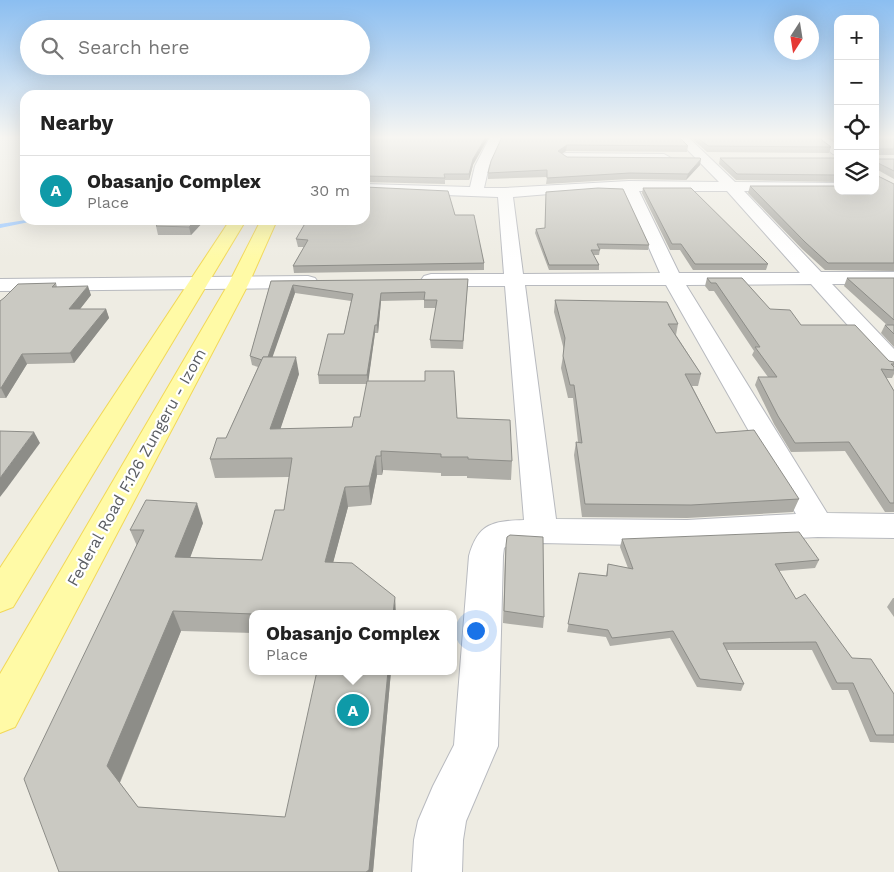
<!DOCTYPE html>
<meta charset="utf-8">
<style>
:root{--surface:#fff;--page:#f6f6f6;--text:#222;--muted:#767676;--line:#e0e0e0;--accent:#2563eb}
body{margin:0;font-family:"Work Sans",sans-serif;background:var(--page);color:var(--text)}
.controls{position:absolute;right:15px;top:15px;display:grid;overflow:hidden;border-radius:10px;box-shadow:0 5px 20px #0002}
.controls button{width:45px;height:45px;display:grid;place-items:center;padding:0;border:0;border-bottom:1px solid var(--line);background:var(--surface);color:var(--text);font:25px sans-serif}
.compass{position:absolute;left:774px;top:15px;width:45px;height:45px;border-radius:50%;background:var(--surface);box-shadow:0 5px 20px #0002;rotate:192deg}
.you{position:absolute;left:475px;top:630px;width:18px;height:18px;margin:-12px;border:4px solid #fff;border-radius:50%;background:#1a73e8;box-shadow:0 0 0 8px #1a73e833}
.badge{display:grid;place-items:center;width:32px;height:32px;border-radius:50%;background:var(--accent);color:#fff;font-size:16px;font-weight:700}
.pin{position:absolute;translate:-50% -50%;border:2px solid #fff;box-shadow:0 1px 5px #0006}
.popup{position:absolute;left:249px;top:610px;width:208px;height:65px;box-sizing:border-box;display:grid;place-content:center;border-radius:10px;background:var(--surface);filter:drop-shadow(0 1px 4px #0005);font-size:16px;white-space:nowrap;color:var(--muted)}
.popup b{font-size:19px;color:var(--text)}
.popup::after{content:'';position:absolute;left:50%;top:100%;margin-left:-10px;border:10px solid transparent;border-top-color:var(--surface)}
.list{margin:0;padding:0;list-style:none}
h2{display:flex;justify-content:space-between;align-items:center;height:65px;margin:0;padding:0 20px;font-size:21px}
h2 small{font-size:16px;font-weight:400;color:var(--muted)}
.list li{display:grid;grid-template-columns:32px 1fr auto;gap:15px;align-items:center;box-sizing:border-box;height:70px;padding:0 20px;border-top:1px solid var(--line)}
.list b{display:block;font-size:19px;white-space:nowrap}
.list p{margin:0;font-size:16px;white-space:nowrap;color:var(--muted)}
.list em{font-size:16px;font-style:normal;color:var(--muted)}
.icon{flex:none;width:28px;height:28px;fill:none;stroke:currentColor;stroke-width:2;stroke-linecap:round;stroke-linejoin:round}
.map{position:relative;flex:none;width:894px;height:872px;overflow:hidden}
.search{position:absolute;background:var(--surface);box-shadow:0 5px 20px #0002;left:20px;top:20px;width:350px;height:55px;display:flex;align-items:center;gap:12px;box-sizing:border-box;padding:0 18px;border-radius:28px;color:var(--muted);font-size:19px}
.panel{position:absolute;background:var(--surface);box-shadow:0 5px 20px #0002;left:20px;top:90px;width:350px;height:135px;border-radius:15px}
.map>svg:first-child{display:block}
</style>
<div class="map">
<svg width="894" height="872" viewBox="0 0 894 872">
<rect width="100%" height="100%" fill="#eeece3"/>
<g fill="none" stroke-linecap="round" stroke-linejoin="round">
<!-- stream -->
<polygon fill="#a1ccff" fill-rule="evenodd" points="26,220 39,220 0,228 0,224"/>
<defs>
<g id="minor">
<path d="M 490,137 L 502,137 L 489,166 L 484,188 L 505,188 L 629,181 L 719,182 L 675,137 L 688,137 L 735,182 L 838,183 L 838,191 L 744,191 L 821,272 L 894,272 L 894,284 L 832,284 L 894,349 L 894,370 L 886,368 L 811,284 L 686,285 L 827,513 L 894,514 L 894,538 L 818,537 L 636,545 L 541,543 L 508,545 L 504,548 L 503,556 L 498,746 L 466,821 L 463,840 L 462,872 L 412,872 L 414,840 L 418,821 L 433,786 L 454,745 L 469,556 C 478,523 493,521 524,520 L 505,286 L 431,286 L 424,284 L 421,280 L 424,276 L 431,274 L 504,274 L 498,197 L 365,192 L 365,184 L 470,187 L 475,166 ZM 597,190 L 624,191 L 660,273 L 523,274 L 513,197 ZM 639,191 L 727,191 L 800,273 L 679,273 ZM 525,285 L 666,285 L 796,514 L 687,520 L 556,519 Z"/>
<polygon points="812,137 826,137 838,145 838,155 833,154"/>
<rect x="875" y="137" width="19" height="5"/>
<polygon points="566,153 664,154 671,158 664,162 561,160 559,157 561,154"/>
<polygon points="308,276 315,278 318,282 315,286 308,288 0,291 0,279"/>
</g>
<g id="major">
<polygon points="230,220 246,220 13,607 0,612 0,568"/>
<polygon points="261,220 277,220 249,283 15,727 0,733 0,674 229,283"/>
</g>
</defs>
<!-- minor casing -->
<use href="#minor" stroke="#b8babf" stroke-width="2"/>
<!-- major casing -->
<use href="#major" stroke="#f2d858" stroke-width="2"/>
<!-- minor -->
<use href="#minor" fill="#fff" fill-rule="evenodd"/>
<!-- major -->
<use href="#major" fill="#fffaa6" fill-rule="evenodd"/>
</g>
<!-- wall -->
<g fill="#aeada7" fill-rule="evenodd">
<polygon points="365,137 473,165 469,180 445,180 445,184 365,182"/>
<polygon points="502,137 688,146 687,152 566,151 562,154 567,157 700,165 686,180 629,179 546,184 547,177 488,179 488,173"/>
<polygon points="690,137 818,137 831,147 829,153 707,152"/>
<polygon points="828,137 838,137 838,143"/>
<polygon points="875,137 877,138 894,138 894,155 876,155 876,159 894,159 894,179 876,169 876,175 894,184 894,271 825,270 802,249 748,193 750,186 838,191"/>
<polygon points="720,158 838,158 838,182 736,180 719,164"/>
<polygon points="643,188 768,264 766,270 693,270 680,250 670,250 642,193"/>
<polygon points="455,215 484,263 484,270 294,273 293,266 304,247 298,247 296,239"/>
<polygon points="162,220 205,220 191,235 158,235 156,226"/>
<polygon points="536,229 649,245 648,250 600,249 599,255 593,255 599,265 599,270 549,270 535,233"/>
<polygon points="707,278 801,325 889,361 894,362 894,374 892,378 886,378 894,391 894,512 885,512 845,451 791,452 774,424 755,385 758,377 768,377 752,355 754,351 714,291 709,291 705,286"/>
<polygon points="847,278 894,278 894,347 881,333 885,325 887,325 844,286"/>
<path d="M 468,279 L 463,349 L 431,348 L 430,340 L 436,308 L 424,308 L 424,300 L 381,301 L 378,333 L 375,333 L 368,381 L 425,381 L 425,371 L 457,418 L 512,461 L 511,480 L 467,478 L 467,476 L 441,476 L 441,473 L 383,470 L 382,475 L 377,475 L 371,505 L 348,507 L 333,562 L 253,614 L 253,633 L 181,631 L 120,783 L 138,807 L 285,817 L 391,671 L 373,872 L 59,872 L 137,546 L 130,530 L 203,523 L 190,557 L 262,560 L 284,510 L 289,477 L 215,478 L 210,459 L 226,438 L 258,367 L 252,365 L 250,356 L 271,281 ZM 295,293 L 351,301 L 344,334 L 318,375 L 319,384 L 367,384 L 360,417 L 352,427 L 280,429 L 299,374 L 272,357 Z"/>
<polygon points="56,283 57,287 91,295 80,309 106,309 109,318 74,363 27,364 6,398 0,398 0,301"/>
<polygon points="555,300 678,324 676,335 701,374 698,386 692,386 716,433 799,499 793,512 687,518 582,517 574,455 576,442 578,442 573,398 568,398 561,368 564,350 554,312"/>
<polygon points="507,537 544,617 543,628 503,623 505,556"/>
<polygon points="622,539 819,560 815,568 779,571 796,599 852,658 894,694 894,743 870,742 848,690 832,690 812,650 727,650 744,684 741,691 697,687 670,638 610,646 606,637 567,632 579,573 606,576 608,564 628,568 620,547"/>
<polygon points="893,598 894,598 894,617 887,607"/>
</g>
<!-- shaded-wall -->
<g fill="#8d8d88">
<polygon points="486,137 489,137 473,165 469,180 469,174 473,159"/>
<polygon points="567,145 566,151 557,156 558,151"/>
<polygon points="701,159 700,165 686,180 688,174"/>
<polygon points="196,220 205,220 191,235 189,227"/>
<polygon points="293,285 295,293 268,370 266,361"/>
<polygon points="88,286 91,295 73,318 69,309"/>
<polygon points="381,293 381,301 378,333 377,325"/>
<polygon points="106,309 109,318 74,363 70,353"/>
<polygon points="375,325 375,333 368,384 367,375"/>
<polygon points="22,354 27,364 6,398 1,388"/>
<polygon points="296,357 299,374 274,448 270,429"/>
<polygon points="34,432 40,443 7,488 0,497 0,478"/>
<polygon points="381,451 383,470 382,475 381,456"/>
<polygon points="376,456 377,475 371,505 369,486"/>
<polygon points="345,487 348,507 328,582 325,562"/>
<polygon points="197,503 203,523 183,577 175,557"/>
<polygon points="395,597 396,614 393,614"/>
<polygon points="173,611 181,631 119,784 107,766"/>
<polygon points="388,671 391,671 373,872 366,872"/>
</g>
<!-- building -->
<g fill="#cac9c2" stroke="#8d8d88">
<polygon points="365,137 486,137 473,159 469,174 444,174 445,178 365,176"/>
<polygon points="502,137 679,137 688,146 567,145 558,151 567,157 700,158 701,159 688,174 630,173 547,178 547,170 488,173 491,161"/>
<polygon points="697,137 818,137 831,147 708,146"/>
<polygon points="875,137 877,138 894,138 894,149 876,149 876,159 894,159 894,171 878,163 875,165 876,175 894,184 894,263 828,263 805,242 750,186 838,186 838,191 875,191"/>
<polygon points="720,158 838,158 838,175 737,174"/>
<polygon points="365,187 448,191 455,215 474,215 484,263 293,266 308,240 296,239 307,220 365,220"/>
<polygon points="598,188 623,189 649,245 597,244 600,250 591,250 599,265 549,265 536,229 545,228 546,192"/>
<polygon points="643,188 691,188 768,264 695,264 681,244 672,244"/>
<polygon points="162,220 196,220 189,227 156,226"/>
<polygon points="707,278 742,278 770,309 790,310 801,325 855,325 889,361 894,362 894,364 891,364 894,367 894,370 881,369 894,391 894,503 890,503 849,442 795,443 778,416 758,377 777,377 755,347 760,347 716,283 711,283"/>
<polygon points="847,278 894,278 894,320"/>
<polygon points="468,279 463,341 430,340 437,300 424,300 425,292 381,293 377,325 375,325 367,375 318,375 328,334 344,334 353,294 293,285 268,357 263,357 262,360 250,356 271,281"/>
<polygon points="56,283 52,287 88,286 69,309 106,309 70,353 22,354 1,388 0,388 0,301 4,298 18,284"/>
<polygon points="555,300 667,302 678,324 668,324 701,374 685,374 716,433 754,430 799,499 691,505 585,504 576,442 582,443 574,385 570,385 563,356 565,338"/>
<polygon points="885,325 894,325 894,334"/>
<polygon points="263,357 296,357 270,429 352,427 354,417 360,417 367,381 425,381 425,371 454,371 457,418 510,420 512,461 468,459 468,457 441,457 441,454 381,451 381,456 376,456 369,486 345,487 325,562 352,563 395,597 393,614 253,614 173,611 107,766 138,807 285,817 317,671 388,671 369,870 366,872 59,872 24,779 144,530 130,530 146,500 197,503 175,557 262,560 275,510 284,510 292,458 210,459 217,438 226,438"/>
<polygon points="0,431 34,432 0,478"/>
<polygon points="799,532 819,560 775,564 796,599 805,594 852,658 871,659 894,694 894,735 876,735 853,683 837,683 816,642 723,643 744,684 700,679 673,631 612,638 608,630 568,624 579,573 607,576 608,564 633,569 622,539"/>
<polygon points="510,535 543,537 544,617 504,611 506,545 507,537"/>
</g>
<!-- sky -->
<linearGradient id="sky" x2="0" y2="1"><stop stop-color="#8bbef1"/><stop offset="0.53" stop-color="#f7f6f2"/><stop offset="1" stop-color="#f7f6f2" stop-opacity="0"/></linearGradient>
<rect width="894" height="259" fill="url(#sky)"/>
<g text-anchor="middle" stroke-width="4.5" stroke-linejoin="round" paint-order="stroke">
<!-- street labels -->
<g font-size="16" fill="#5b5e63" stroke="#fff">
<text transform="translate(136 467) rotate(-61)" y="6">Federal Road F.126 Zungeru - Izom</text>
</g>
</g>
</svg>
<div class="controls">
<button>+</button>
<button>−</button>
<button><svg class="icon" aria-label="locate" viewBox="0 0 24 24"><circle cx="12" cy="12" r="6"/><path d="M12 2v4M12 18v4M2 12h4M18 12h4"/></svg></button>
<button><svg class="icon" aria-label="layers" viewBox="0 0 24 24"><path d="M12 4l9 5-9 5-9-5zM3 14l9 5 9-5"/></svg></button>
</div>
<svg class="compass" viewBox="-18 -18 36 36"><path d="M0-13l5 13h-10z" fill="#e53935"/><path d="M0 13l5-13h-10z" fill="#767676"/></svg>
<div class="you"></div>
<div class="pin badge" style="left:353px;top:710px;background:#0f9aa8">A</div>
<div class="popup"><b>Obasanjo Complex</b>Place</div>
<div class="search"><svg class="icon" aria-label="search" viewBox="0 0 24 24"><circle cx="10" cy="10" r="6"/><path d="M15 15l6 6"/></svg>Search here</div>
<section class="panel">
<h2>Nearby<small></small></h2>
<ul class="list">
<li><span class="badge" style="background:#0f9aa8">A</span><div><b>Obasanjo Complex</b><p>Place</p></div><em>30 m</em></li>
</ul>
</section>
</div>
